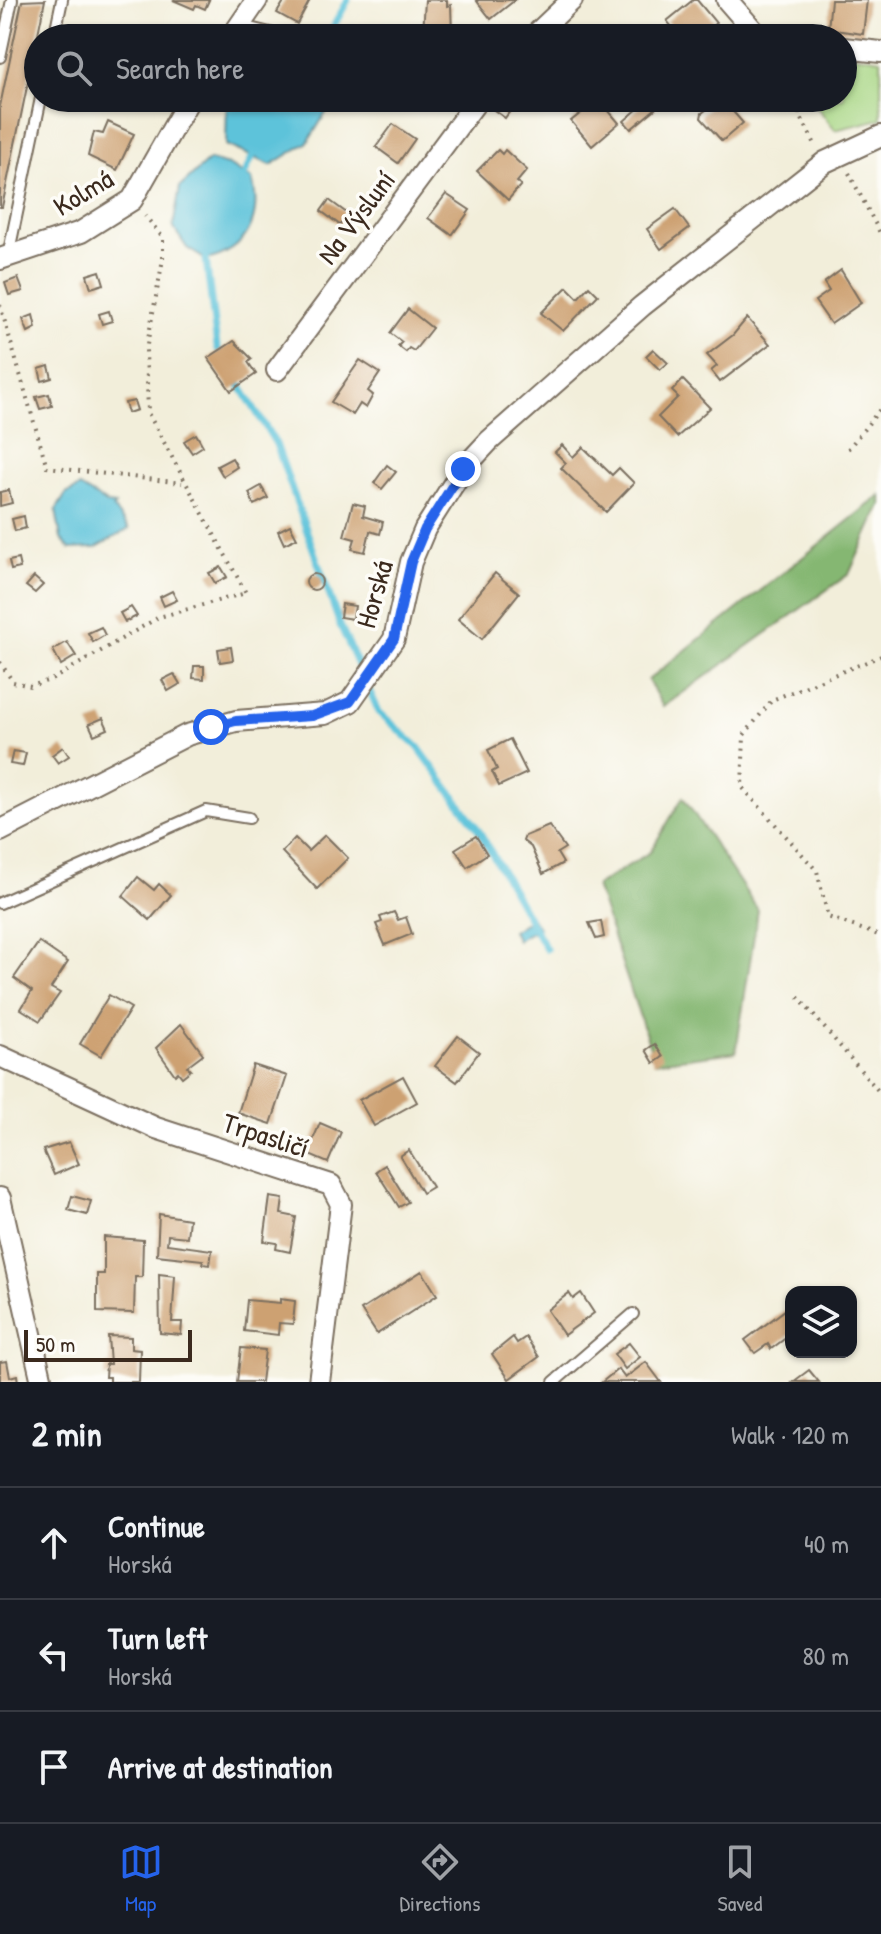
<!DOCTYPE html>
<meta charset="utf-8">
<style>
:root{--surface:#171b24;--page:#20242c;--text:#f1f3f6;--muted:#9ea1a6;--line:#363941;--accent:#2563eb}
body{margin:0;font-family:"Patrick Hand",sans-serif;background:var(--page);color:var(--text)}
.controls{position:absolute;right:24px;bottom:24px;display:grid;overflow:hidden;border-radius:16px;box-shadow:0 2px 6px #0004}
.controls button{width:72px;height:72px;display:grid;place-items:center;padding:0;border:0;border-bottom:2px solid var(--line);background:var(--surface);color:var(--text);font:40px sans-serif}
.scale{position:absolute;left:24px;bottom:20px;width:168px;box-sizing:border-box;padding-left:8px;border:4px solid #3b2a1e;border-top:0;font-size:22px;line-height:28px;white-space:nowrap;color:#3b2a1e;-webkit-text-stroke:6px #fdfcf7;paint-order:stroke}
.stop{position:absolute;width:24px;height:24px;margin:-18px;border:6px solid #2563eb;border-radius:50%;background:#fff}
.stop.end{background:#2563eb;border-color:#fff;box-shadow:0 2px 8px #0008}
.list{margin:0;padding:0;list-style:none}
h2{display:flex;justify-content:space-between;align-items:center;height:104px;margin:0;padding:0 32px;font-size:34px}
h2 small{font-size:26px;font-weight:400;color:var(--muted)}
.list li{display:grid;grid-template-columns:52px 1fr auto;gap:24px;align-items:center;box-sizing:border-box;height:112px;padding:0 32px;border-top:2px solid var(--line)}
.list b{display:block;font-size:30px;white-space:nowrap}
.list p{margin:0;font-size:26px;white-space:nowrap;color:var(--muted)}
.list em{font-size:26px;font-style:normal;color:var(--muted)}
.icon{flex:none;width:44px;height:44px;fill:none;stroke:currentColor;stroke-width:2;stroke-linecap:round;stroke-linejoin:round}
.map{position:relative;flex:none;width:881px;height:1382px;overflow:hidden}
.search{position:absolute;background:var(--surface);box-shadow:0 2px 6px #0004;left:24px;right:24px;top:24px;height:88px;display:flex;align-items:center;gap:20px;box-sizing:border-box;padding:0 28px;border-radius:44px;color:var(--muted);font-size:30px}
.sheet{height:440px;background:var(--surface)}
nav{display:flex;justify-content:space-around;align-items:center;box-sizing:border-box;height:112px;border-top:2px solid var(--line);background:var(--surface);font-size:22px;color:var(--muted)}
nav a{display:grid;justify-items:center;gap:4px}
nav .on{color:var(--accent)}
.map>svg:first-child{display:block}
</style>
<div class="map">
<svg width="881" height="1382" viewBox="0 0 881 1382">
<rect width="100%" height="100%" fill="#fdfcf7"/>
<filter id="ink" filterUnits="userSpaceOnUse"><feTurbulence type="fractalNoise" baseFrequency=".0125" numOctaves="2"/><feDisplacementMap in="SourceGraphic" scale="16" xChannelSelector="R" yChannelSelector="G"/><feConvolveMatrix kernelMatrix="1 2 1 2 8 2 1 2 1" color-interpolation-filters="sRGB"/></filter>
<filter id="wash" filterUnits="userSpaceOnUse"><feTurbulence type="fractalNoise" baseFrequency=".006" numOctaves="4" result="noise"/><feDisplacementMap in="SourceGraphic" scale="32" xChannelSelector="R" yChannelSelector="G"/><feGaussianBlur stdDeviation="1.8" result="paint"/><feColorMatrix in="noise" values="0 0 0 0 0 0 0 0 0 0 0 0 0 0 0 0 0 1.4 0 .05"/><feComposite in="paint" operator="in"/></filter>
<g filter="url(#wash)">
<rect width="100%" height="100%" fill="#f2eeda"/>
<!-- green -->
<polygon fill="#a7d684" stroke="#718051" stroke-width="2" points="843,53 881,59 881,119 835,130 810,98 843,98"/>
<!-- forest -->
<g fill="#85b772" stroke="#607048" stroke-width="2">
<polygon points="881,495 881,505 849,574 663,707 648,680"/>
<polygon points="683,797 758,910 736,1052 655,1062 596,886 650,852"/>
</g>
<!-- water -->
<g fill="#5dc3da" stroke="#4c767c" stroke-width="2">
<polygon points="227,98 335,98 308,142 271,165 226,145"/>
<path d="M 209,160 L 228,165 L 252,179 C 263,218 247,251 206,260 L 187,248 L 173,227 L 180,187 Z"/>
<polygon points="80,487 108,504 115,505 113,508 129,529 95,548 70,549 61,539 56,510 66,494"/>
<polygon points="532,918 538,928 517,940 512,931"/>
</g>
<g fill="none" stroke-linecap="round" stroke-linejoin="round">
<!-- stream -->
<g stroke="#5dc3da" stroke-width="7">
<polyline points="327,38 348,0"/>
<polyline points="241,182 256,149"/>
<polyline points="208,255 206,260 217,347 222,356"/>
<polyline points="235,377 276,444 340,625 379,712 418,747 478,829 546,949"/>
</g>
</g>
<g id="blocks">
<!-- building -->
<g fill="#cda172">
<polygon points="45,0 2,207 0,207 0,106 22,1"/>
<polygon points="173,0 209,0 205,9 196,5 194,9"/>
<polygon points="285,0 310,0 297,24 277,13"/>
<polygon points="425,0 447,0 447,6 451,5 452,35 446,35 446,38 423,35"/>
<polygon points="476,0 515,0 491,19"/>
<polygon points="693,0 697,0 716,23 700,36 702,38 681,38 667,21"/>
<polygon points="831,0 867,0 863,34 828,29"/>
<polygon points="498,98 512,108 505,118 490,107"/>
<polygon points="721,98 743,123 722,141 701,118 702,113"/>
<polygon points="648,100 655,109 631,129 624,121"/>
<polygon points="595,102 600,107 603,104 619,123 592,146 571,121"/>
<polygon points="108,122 134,134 117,170 88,156 94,132 103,134"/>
<polygon points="393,124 415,139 398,163 376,147"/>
<polygon points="498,150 502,154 505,150 527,170 517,182 521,185 508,200 477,171"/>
<polygon points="446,194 470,210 452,235 428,218"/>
<polygon points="329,200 348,214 340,225 321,211"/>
<polygon points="675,209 689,228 661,249 647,229"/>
<polygon points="841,270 861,303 831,324 815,301 829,291 824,283"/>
<polygon points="100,271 104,284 91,288 87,275"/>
<polygon points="18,278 23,291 9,295 5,283"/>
<polygon points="589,286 598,295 563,331 541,313 567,287 578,298"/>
<polygon points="408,309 432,328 414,351 409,348 406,352 398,346 402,342 390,333"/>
<polygon points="109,311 112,321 102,324 99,314"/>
<polygon points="33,315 36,328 28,332 23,319"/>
<polygon points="747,318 770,344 720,382 711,371 717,366 707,355 733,335"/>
<polygon points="234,341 252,359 248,362 256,374 231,391 208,358"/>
<polygon points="653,349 668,363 660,370 646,356"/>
<polygon points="360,360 380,373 368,391 373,395 366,408 360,404 353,415 331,402"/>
<polygon points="49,366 52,378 42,381 39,369"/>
<polygon points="683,380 710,408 677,437 658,417 678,397 672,391"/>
<polygon points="49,394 52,406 40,409 36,397"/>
<polygon points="134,401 137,410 128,413 125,403"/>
<polygon points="196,434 203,446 192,453 184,441"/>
<polygon points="562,445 573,457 583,447 612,475 619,468 634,483 606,512 561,468 566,463 555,452"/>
<polygon points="232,458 237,467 223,476 217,466"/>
<polygon points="387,465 396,472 382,489 374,483"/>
<polygon points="261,486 268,498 254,505 249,493"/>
<polygon points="9,490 12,503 0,506 0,492"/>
<polygon points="353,503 365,506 363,516 383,522 380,534 370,531 365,552 352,549 355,539 344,536"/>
<polygon points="24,516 26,528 15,531 12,519"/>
<polygon points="290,525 297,538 284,544 278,531"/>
<polygon points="18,559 20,568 11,570 9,561"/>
<polygon points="221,567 227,577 215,583 209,573"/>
<polygon points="495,573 519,593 482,639 458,619"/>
<circle cx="314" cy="582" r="8"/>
<polygon points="34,577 43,585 35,593 26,586"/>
<polygon points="172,591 177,600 164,606 160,597"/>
<polygon points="342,604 355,606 353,619 340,617"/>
<polygon points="131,607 137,616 125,622 120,613"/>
<polygon points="101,627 105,635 93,642 88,633"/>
<polygon points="67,642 76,656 61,665 53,650"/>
<polygon points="231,647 233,660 220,662 218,649"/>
<polygon points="194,666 204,666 204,679 193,678"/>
<polygon points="174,674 180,684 168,691 162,680"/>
<polygon points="103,718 108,729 94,735 89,724"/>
<polygon points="510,739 527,773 499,786 492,772 497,769 488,750"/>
<polygon points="63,747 69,756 58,763 52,755"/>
<polygon points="13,751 26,753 23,766 10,764"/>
<polygon points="549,826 565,848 557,853 563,863 543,874 531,847 523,841 525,836"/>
<polygon points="325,835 348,858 317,889 282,852 295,838 308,851"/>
<polygon points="476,836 487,854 467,867 455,849"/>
<polygon points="138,877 154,890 159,884 171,895 150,920 123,896"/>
<polygon points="394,912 398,920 406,917 412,934 385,945 376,924 382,922 380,917"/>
<polygon points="601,921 604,937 596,939 589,923"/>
<polygon points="39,942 68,962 51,988 60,993 40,1021 21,1009 32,991 14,978"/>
<polygon points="109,995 131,1008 101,1056 80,1044"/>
<polygon points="181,1024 203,1054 187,1066 191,1070 182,1077 178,1072 175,1075 156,1048"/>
<polygon points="458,1036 479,1052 457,1082 435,1066"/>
<polygon points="655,1044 663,1057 654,1063 646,1050"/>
<polygon points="253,1065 287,1076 271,1124 238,1113"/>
<polygon points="403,1076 417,1102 374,1126 359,1100"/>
<polygon points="320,1123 341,1132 328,1163 307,1154"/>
<polygon points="69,1142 79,1164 54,1175 43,1150"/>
<polygon points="409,1150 432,1187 422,1193 400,1156"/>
<polygon points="385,1165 408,1202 399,1207 376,1171"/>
<polygon points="72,1196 91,1201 87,1215 68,1210"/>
<polygon points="270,1197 283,1199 281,1214 296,1217 290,1252 276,1249 277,1243 264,1241"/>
<polygon points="159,1214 189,1219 187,1237 168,1235 167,1244 212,1250 210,1265 202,1264 203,1260 157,1255"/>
<polygon points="104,1237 143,1240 142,1277 135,1277 134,1313 97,1312 97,1274 104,1274"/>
<polygon points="422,1271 437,1295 377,1334 361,1310"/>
<polygon points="159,1274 175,1276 172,1322 182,1322 181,1335 160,1333"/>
<polygon points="569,1293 573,1299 581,1293 594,1313 564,1335 547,1310"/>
<polygon points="280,1299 295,1301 293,1324 279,1323 278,1335 244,1331 247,1300 280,1303"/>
<polygon points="785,1310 791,1318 791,1334 771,1349 768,1344 755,1353 745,1340"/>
<polygon points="108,1336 131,1337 131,1349 140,1350 139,1382 110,1382 110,1377 105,1377 106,1364 110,1364"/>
<polygon points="513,1337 517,1343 526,1337 539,1357 509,1379 492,1354"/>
<polygon points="629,1343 640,1357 625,1369 614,1354"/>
<polygon points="241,1348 265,1350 261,1382 237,1382"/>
<polygon points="7,1361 10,1377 17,1375 18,1382 0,1382 0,1362"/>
<polygon points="646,1362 661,1382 602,1382 618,1369 625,1378"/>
<polygon points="809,1370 819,1382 793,1382"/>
</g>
</g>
</g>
<g filter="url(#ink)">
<use href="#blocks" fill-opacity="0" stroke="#7b6f60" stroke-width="2"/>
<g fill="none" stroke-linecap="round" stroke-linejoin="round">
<defs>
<g id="service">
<polyline points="54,38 62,0"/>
<polyline points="0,57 12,0"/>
<polyline points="8,256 41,98"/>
<polyline points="0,903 206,811 249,818"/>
<polyline points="554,1382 633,1314"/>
</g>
<g id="minor">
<polyline points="727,0 760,38"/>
<polyline points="237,30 269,38"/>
<polyline points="231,38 257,0"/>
<polyline points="532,38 572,0"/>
<polyline points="843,48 881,52"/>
<polyline points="0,259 81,232 132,200 190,98"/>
<polyline points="277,370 479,98"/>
<polyline points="0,831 187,735 236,721 325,714 350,702 394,639 411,562 425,529 463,469 489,441 642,306 825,162 881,136"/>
<polyline points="0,1056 156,1128 331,1185 341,1204 319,1382"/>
<polyline points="0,1198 42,1382"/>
</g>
</defs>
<!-- service casing -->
<use href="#service" stroke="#7b6f60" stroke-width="14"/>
<!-- minor casing -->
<use href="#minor" stroke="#7b6f60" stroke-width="24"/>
<!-- path -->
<g stroke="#7b6f60" stroke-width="4" stroke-dasharray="2 6" stroke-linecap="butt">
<polyline points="791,98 816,146"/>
<polyline points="849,173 881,235"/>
<polyline points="0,305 47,467 182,483"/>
<polyline points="848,449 881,408"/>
<polyline points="881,656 772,700 744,735 742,787 817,871 828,917 881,936"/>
<polyline points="0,662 13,682 31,686 53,679 159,617 246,593 148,413 146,350 163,259 163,237 145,216"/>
<polyline points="798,997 881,1094"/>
</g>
<!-- service -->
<use href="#service" stroke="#fff" stroke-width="10"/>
<!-- minor -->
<use href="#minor" stroke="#fff" stroke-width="20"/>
</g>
</g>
<g fill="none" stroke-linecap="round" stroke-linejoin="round" filter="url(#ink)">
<!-- route -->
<polyline stroke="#2563eb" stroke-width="10" points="211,727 236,721 312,716 350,702 394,639 411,562 425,529 463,469"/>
</g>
<g text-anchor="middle" stroke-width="7" stroke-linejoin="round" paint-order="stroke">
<!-- street labels -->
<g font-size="28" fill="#3b2a1e" stroke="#fdfcf7">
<text transform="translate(83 192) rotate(-31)" y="10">Kolmá</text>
<text transform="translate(356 217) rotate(-53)" y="10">Na Výsluní</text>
<text transform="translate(374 594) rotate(-74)" y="10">Horská</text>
<text transform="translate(266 1135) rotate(18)" y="10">Trpasličí</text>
</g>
</g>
</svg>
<div class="controls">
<button><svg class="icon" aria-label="layers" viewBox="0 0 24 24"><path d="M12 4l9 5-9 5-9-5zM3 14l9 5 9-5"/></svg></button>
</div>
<div class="scale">50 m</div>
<div class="stop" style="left:211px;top:727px"></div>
<div class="stop end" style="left:463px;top:469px"></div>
<div class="search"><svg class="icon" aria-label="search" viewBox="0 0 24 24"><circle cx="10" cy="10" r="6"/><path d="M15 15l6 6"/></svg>Search here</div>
</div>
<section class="sheet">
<h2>2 min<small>Walk · 120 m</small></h2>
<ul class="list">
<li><svg class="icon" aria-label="ahead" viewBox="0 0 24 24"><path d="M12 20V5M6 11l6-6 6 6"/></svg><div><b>Continue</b><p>Horská</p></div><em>40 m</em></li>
<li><svg class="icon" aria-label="left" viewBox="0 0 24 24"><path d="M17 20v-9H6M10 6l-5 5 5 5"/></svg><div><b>Turn left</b><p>Horská</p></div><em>80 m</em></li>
<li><svg class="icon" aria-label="arrive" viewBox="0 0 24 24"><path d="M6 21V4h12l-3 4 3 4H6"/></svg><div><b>Arrive at destination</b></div></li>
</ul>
</section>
<nav>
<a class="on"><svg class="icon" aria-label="map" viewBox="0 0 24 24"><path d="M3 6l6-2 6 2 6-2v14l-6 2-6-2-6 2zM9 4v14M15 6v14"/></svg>Map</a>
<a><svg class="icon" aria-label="directions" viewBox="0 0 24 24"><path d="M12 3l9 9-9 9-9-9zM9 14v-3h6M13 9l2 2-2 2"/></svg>Directions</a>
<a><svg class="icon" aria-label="saved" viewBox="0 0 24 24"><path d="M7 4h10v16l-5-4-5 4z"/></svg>Saved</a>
</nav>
